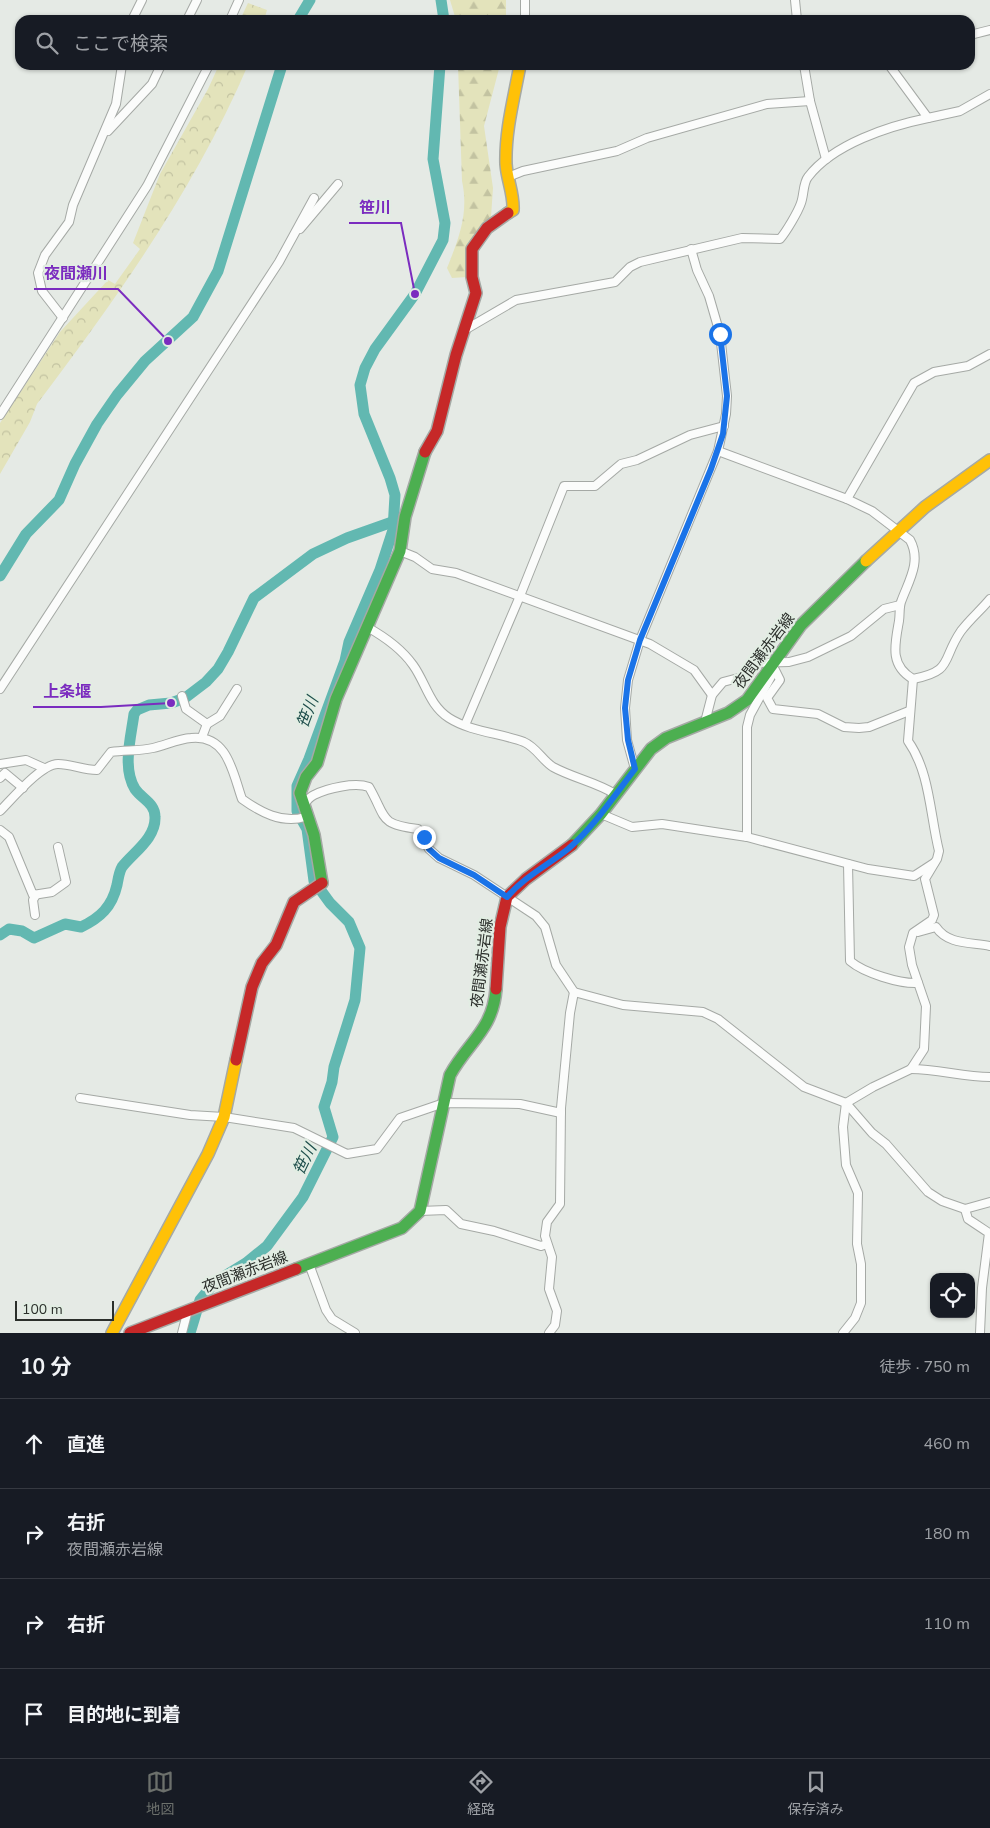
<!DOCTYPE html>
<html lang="ja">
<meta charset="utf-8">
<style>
:root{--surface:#171b24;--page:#242831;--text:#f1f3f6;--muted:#9ea1a6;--line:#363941;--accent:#6c706c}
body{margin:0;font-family:"Nunito Sans","Noto Sans JP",sans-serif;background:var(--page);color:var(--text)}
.controls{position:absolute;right:15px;bottom:15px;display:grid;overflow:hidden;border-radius:10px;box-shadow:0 1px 4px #0004}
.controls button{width:45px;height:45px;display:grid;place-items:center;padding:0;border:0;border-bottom:1px solid var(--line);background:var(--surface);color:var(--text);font:25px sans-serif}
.scale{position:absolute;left:15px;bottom:12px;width:99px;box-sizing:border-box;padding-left:5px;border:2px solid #2b2f2b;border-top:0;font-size:14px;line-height:18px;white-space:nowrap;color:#2b2f2b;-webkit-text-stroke:4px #e2ede3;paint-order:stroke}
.stop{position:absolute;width:15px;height:15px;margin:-11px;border:4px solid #1a73e8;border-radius:50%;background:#fff}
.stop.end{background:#1a73e8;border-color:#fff;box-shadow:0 1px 5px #0008}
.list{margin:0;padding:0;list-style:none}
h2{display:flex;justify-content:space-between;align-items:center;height:65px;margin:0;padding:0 20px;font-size:21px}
h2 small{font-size:16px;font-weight:400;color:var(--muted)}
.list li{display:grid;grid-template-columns:32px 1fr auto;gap:15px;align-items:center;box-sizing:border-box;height:90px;padding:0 20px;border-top:1px solid var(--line)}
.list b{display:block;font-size:19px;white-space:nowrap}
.list p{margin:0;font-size:16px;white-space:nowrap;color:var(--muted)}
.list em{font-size:16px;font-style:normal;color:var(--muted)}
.icon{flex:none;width:28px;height:28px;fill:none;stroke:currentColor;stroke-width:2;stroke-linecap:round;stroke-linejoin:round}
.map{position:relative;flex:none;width:990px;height:1333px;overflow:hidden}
.search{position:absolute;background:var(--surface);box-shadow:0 1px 4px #0004;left:15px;right:15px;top:15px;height:55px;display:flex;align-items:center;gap:12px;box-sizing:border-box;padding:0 18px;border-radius:15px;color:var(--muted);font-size:19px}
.sheet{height:425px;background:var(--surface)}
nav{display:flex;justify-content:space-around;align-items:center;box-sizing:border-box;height:70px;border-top:1px solid var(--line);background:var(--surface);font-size:14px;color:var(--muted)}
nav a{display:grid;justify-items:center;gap:2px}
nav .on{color:var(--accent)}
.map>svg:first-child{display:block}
</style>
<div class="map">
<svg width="990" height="1333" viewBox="0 0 990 1333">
<defs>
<pattern id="forest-firs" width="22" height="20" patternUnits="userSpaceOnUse" patternTransform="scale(1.25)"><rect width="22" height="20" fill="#e3e3bb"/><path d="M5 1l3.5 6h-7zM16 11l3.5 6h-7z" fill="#c3c3a1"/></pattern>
<pattern id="park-crowns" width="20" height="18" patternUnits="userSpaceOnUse" patternTransform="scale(1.25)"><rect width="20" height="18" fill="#e3e3bb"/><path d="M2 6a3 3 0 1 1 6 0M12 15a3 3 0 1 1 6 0" fill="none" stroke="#c3c3a1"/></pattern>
</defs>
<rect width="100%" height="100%" fill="#e5eae5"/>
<!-- forest -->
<g fill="url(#forest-firs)">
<polygon points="450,0 506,0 506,20 456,20"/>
<path d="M 458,65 L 500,65 L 484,126 L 493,188 L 491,217 L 470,246 L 467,277 L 452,278 L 447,268 C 459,238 469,213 462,181 Z"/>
</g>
<!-- park -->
<g fill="url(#park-crowns)">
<polygon points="248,3 267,10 264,20 240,20"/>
<path d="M 219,65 L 248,65 C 196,187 117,298 37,404 L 30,422 L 0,474 L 0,423 L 60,332 L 108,280 L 115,284 L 140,249 L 133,243 L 160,174 L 208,89 Z"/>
</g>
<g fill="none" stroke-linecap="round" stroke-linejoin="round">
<!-- river -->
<g stroke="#62b8b1" stroke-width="11">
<polyline points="441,0 444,20"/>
<polyline points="298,20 310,0"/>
<polyline points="0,576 26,534 59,500 75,464 97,424 117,395 145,361 193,317 218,271 282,65"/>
<path d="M 0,935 L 9,929 L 22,931 L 34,938 L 65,924 L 81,927 C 100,918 112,907 117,885 C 118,880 119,872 122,867 C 134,852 156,838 155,817 C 155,803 142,799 135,789 C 122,768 131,737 134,714 L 137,710 L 149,705 L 171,703 L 185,698 L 206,682 L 218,669 L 228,652 L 254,598 L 313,554 L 347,538 L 395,521"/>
<polyline points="190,1333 200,1300 215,1282 246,1263 267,1246 303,1197 333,1137 324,1107 332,1082 334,1067 355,1000 360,948 349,922 330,903 314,881 307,829 297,811 297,786 309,759 345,661 349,642 380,570 393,530 395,495 390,478 364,414 360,385 365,368 375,349 415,294 443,240 445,223 433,159 440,65"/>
</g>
<defs>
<g id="street">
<polyline points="525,0 525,20"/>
<polyline points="795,0 797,20"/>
<polyline points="132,20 142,0"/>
<polyline points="187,20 197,0"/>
<polyline points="230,20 239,0"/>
<polyline points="970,35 990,30"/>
<polyline points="804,65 810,101 826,159"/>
<polyline points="928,118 960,111 990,94"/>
<polyline points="108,131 152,84 161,65"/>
<polyline points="508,177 523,171 617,151 647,138 767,104 810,101"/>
<polyline points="300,229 338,184"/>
<polyline points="63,318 42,291 38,273 45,255 69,222 73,205 116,104 122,65"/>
<path d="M 463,331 L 516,300 L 615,282 L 630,267 L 640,262 L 742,238 L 780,239 C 786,232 798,212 801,203 C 804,195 803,183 808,177 C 833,144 889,126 928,118 L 889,65"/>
<polyline points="0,415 147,186 209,65"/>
<path d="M 718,451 L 847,499 L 872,511 L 910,540 C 922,562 908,582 901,602 C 899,608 900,615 899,621 C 895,644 889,665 913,679 C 954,671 941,660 961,631 C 970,619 981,610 990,599"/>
<polyline points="847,499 914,383 934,372 968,366 990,354"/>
<polyline points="400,551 415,557 432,569 456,573 650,644 694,670 712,695"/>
<path d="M 367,627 C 385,637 401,648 413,665 C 426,683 429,705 449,718 C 471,732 500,733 524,742 C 536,747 543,761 553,767 C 573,778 596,782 615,794"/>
<polyline points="775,670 780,680 767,698 773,709 818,714 844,727 859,728 869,727 909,711"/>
<polyline points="0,689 279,262 314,198"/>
<polyline points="182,696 186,709 207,724 202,737"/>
<polyline points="705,722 712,695 723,682 742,677 755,663 789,662 808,657 851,636 884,609 900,605"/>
<polyline points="207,724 220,716 237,689"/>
<polyline points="465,725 520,596 564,486 595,486 621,464 637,460 690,435 724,426"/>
<polyline points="0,764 26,760 44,768"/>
<polyline points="635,769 627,740 625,708 628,680 640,640 718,451 726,414 727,396 720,334 709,296 697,270 691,249"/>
<polyline points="0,778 5,773 23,788"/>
<path d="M 303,806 C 306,802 309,797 314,795 C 328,788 355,782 369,787 C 387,818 378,824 418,829 L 429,849 L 439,858 L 474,875 L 536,916 L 545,927 L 556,965 L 574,992 L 623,1005 L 703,1012 L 718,1019 L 804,1087 L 846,1103 L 872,1133 L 886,1144 L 928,1192 L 942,1201 L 965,1209 L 990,1202"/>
<path d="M 0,811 C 12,799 41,764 58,764 C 71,764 83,770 97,770 L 111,752 C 125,750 140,751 153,748 C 166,745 178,739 191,738 C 228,734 233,774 242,799 C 260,812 282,824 305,817"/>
<polyline points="601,814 632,827 662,824 747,837 868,869 914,876 934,863"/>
<polyline points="0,830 9,837 33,895 52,892 66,882 58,847"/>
<polyline points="747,837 747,727 750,715 774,671"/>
<path d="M 848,864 L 850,961 C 864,973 900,984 918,983"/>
<polyline points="35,915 33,900 36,895"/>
<path d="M 918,932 L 936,927 C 948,945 971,942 990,946"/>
<path d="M 911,1069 C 938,1069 963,1077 990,1077"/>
<polyline points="80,1098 190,1115 224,1117 294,1128 347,1154 377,1149 400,1118 444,1103 520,1104 561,1113"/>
<path d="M 846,1103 L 873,1087 L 911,1069 L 924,1049 L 926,1006 L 912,965 L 909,947 L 913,933 L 932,920 L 934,915 L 925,879 L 937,859 L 939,851 C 930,815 930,772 908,741 L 913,679"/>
<polyline points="965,1209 968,1219 989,1233 982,1288 980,1333"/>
<polyline points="420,1211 446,1210 461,1224 494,1231 541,1246 547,1244"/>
<polyline points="309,1264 326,1310 332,1319 355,1333"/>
<polyline points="182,1333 188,1310"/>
<polyline points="549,1333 555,1325 557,1311 549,1289 552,1257 545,1236 547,1222 560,1204 561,1108 570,1013 574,992"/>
<polyline points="843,1333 855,1318 861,1303 861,1264 857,1244 858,1193 846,1165 843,1127 846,1103"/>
</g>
<g id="fast">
<polyline points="572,845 601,814 651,749 666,738 728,713 747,700 801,625 866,561"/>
<polyline points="322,883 314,835 300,793 306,777 317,763 336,699 400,551 405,517 425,452"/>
<path d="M 296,1269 L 402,1228 L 420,1211 L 450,1075 C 468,1042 493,1030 496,989"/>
</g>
<g id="slow">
<path d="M 508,213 L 513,210 C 514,194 507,180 506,164 C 505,131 514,98 520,65"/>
<polyline points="866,561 925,507 990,460"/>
<polyline points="112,1333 208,1154 224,1117 236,1060"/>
</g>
<g id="jam">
<polyline points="425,452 437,431 456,355 476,293 472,277 472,249 487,228 508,213"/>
<polyline points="496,989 500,927 507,897 526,879 572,845"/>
<polyline points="236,1060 252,987 262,963 276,945 294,902 322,883"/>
<polyline points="130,1333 296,1269"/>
</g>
</defs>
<!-- street casing -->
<use href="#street" stroke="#a5a9a5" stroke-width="10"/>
<!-- fast casing -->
<use href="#fast" stroke="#a5a9a5" stroke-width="14"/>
<!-- slow casing -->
<use href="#slow" stroke="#a5a9a5" stroke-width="14"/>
<!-- jam casing -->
<use href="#jam" stroke="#a5a9a5" stroke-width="14"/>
<!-- street -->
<use href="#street" stroke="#fbfcfb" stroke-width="8"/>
<!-- fast -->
<use href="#fast" stroke="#4caf50" stroke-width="11"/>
<!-- slow -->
<use href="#slow" stroke="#ffc107" stroke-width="11"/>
<!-- jam -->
<use href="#jam" stroke="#c62828" stroke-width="11"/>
</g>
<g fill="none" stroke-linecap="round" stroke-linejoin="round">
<!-- route -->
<path stroke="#1a73e8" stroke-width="6" d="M 424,837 L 429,849 L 439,858 L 474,875 L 507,897 C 524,877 548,865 568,849 C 594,827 614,796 635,769 L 628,740 L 625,708 L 628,680 L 640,640 L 711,469 L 723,434 L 727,396 L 720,334"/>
</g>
<g text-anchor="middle" stroke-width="4.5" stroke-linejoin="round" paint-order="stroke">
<!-- street labels -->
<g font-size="15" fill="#2b2f2b" stroke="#e2ede3">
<text transform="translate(764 651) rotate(-53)" y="5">夜間瀬赤岩線</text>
<text transform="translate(482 963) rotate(-83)" y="5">夜間瀬赤岩線</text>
<text transform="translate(245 1272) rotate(-21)" y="5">夜間瀬赤岩線</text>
</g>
<!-- water labels -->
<g font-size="16" font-style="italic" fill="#1e4e4b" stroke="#e2ede3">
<text transform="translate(307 712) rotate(-69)" y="6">笹川</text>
<text transform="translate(304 1159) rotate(-64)" y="6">笹川</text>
</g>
</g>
<!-- callouts -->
<path fill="none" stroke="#7b2cbf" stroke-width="2" d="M415 294L401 223H349M168 341L118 289H34M171 703L101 707H33"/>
<g fill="#7b2cbf" stroke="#e2ede3" stroke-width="2">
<circle cx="415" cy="294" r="5"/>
<circle cx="168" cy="341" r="5"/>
<circle cx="171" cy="703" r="5"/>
</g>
<g font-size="16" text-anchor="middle" font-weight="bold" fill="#7b2cbf" stroke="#e2ede3" stroke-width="4.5" stroke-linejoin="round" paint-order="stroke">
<text x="375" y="213">笹川</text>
<text x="76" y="279">夜間瀬川</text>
<text x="67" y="697">上条堰</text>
</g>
</svg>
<div class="controls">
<button><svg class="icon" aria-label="locate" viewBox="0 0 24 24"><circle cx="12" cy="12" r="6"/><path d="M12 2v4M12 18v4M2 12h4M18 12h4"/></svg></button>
</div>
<div class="scale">100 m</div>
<div class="stop" style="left:720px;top:334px"></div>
<div class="stop end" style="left:424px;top:837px"></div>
<div class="search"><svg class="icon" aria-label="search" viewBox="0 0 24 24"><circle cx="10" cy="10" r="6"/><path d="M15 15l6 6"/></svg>ここで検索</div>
</div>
<section class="sheet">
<h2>10 分<small>徒歩 · 750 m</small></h2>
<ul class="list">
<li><svg class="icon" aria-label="ahead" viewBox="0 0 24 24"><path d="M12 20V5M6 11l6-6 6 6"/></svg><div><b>直進</b></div><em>460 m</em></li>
<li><svg class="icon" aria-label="right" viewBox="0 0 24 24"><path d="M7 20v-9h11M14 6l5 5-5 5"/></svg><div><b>右折</b><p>夜間瀬赤岩線</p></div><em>180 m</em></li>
<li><svg class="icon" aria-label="right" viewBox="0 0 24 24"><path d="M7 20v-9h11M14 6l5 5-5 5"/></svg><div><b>右折</b></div><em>110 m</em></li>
<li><svg class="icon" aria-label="arrive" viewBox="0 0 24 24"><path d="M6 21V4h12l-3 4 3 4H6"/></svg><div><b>目的地に到着</b></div></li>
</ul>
</section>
<nav>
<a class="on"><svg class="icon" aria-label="map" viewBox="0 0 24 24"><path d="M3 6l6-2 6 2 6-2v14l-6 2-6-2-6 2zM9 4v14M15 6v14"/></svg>地図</a>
<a><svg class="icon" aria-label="directions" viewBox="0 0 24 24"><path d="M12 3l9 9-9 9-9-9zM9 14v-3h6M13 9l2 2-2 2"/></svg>経路</a>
<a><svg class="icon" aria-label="saved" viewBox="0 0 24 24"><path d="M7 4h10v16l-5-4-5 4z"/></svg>保存済み</a>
</nav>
